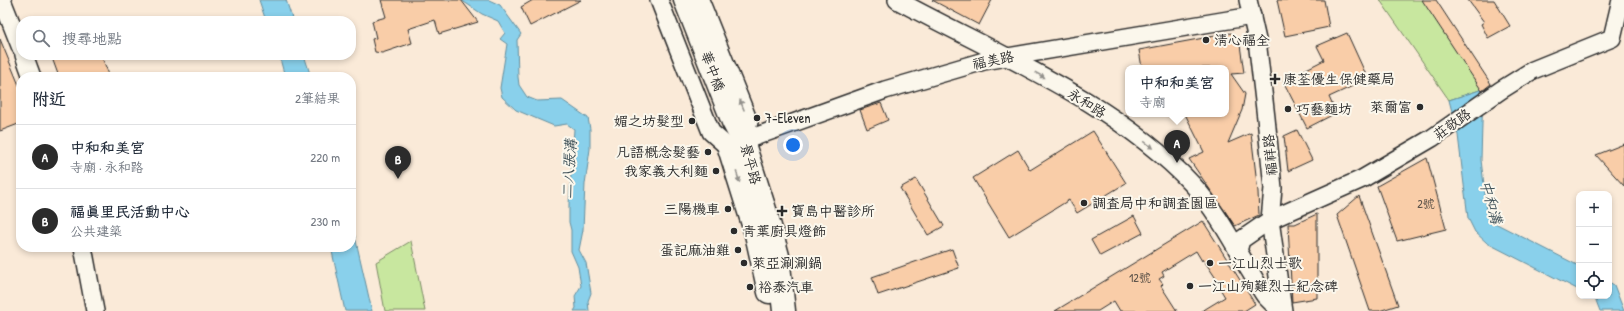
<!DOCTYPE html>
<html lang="zh-TW">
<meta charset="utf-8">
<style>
:root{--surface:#fff;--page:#f2f2f3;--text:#1f2937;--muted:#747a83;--line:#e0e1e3;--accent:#2b2b2b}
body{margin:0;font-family:"Patrick Hand","LXGW WenKai TC",sans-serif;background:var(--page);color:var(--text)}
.controls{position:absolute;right:12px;bottom:12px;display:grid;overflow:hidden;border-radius:8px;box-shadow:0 2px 6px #0003}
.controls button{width:36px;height:36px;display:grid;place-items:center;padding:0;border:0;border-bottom:1px solid var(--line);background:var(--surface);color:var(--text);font:20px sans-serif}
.you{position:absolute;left:793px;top:145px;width:14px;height:14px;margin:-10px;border:3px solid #fff;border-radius:50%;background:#1a73e8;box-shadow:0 0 0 6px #1a73e833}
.badge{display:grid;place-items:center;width:26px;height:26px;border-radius:50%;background:var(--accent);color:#fff;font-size:13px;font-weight:700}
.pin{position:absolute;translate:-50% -33px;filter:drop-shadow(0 1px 2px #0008)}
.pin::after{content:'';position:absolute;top:21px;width:14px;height:12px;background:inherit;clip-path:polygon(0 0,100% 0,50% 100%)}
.popup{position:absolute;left:1125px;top:65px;width:104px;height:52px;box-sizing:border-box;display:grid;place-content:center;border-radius:8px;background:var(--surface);filter:drop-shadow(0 1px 3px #0005);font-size:13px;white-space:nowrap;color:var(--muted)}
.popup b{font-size:15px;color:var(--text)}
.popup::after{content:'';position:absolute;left:50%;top:100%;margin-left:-8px;border:8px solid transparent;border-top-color:var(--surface)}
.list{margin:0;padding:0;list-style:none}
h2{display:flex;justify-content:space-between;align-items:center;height:52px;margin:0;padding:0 16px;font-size:17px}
h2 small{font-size:13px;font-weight:400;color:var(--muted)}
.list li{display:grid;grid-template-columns:26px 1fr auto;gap:12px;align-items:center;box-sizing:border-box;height:64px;padding:0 16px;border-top:1px solid var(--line)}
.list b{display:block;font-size:15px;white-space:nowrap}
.list p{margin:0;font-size:13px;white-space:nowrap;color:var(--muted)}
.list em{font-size:13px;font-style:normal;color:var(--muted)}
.icon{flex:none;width:22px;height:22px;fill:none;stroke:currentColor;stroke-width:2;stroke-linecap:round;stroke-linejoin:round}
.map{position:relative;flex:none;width:1624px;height:311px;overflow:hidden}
.search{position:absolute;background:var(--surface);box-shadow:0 2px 6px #0003;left:16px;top:16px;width:340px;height:44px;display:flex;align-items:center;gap:10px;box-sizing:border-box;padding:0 14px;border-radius:16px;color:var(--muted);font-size:15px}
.panel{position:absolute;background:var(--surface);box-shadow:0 2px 6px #0003;left:16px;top:72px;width:340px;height:180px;border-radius:16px}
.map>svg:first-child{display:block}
</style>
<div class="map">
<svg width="1624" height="311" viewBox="0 0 1624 311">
<rect width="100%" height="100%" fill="#faead8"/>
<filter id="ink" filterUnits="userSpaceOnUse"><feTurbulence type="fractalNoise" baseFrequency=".025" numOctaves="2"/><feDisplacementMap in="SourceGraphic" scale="8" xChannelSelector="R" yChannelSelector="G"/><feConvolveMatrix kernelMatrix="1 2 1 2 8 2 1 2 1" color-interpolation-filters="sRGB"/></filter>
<g filter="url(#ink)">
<!-- green -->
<g fill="#c8e79f" stroke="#7a8965">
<polygon points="1380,0 1424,0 1483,89 1449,100"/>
<polygon points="411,241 425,311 385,311 376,262"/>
</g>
<!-- water -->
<g fill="#89d0eb" stroke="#638e9e">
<polygon points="259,0 286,0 293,21 266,21"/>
<polygon points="461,0 489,0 500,5 521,34 517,40 518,77 519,85 527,97 537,101 562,100 588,118 590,129 590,149 585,184 583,230 579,250 586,263 591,293 588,301 589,311 574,311 576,308 575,296 581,286 578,267 571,251 571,230 569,222 569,204 574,129 567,124 554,126 516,110 502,97 500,88 507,44 500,39 505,33 498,21 482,14"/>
<polygon points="279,55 304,55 311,77 285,77"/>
<polygon points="1483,89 1481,160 1487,210 1493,222 1579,266 1579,290 1487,243 1475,232 1468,218 1458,135 1449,100"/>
<polygon points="351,219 372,311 345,311 331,247 351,247"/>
<polygon points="1609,282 1614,285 1624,311 1600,311 1595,298 1590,296 1609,296"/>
</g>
<!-- building -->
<g fill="#f9cda8" stroke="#2b2b2b">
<polygon points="381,0 461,0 478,22 439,34 435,20 408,29 412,43 382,53 375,52 372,39 376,38 372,21 386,17"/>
<polygon points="533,0 581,0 530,26 521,7"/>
<polygon points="932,0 992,0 979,25"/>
<polygon points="1277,0 1324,0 1329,27 1285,36"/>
<polygon points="1422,0 1436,0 1491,84 1482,91"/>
<polygon points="1468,0 1494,0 1510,26 1488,38 1481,24 1484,22"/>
<polygon points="1231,33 1238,39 1240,45 1244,73 1231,74 1245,94 1242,110 1228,143 1251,133 1258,192 1259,215 1235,226 1189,159 1204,152 1185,114 1226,114 1226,68 1142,68 1139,50"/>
<polygon points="1347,33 1368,79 1329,97 1336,113 1307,128 1283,81 1324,60 1317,46"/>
<polygon points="0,39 21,90 21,123 0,131"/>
<polygon points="51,55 101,55 110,77 59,77"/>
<polygon points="881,103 888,120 867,129 860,110"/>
<polygon points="1297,130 1312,160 1288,171 1284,136"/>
<polygon points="1093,131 1126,183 1077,213 1069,200 1009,237 973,178 1018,150 1030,170"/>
<polygon points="1624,144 1624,186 1596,155"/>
<polygon points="1427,158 1446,229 1397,241 1377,186"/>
<polygon points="916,179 944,226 928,235 900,188"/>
<polygon points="1359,196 1398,305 1379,311 1370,311 1337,215"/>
<polygon points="1317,214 1317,298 1292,302 1288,224 1295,224"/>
<polygon points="1134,216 1143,233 1100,256 1091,240"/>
<polygon points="1203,221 1255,304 1244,311 1202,311 1225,297 1219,287 1221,286 1203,259 1202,261 1196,251 1162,272 1164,276 1159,279 1163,284 1161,286 1177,311 1120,311 1114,301 1098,311 1055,311"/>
<polygon points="952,249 959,268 878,295 872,277"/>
</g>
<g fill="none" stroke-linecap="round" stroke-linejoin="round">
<defs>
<g id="minor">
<polyline points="2,0 21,48"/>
<polyline points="659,0 711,132 729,148"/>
<polyline points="700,0 749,122 743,141"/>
<path d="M 897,0 C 996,54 1114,101 1193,185 C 1215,209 1231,239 1248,268 C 1254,277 1259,288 1265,296 C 1270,301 1275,306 1280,311"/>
<polyline points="1248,0 1257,40 1266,118 1273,188 1270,220 1283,311"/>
<polyline points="24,55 32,77"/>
<polyline points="743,141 885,90 984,61 1252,16"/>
<polyline points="83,247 95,311"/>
<polyline points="1238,251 1241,240 1270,220 1362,179 1432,138 1501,90 1533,70 1612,38 1621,0"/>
</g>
<g id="major">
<polyline points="685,0 733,122 743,141 768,219 778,256 784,311"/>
<polyline points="729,148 756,234 769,292"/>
</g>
</defs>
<!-- minor casing -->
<use href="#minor" stroke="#2b2b2b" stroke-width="20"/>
<!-- major casing -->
<use href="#major" stroke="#2b2b2b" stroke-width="25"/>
<!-- minor -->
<use href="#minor" stroke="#fbf7ec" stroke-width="17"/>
<!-- major -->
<use href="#major" stroke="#fbf7ec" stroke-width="22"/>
</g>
<!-- one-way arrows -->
<defs><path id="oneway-solid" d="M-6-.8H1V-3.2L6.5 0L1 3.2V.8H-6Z"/></defs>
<g fill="#93918c">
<use href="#oneway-solid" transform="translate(1040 75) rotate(29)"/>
<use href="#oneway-solid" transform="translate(742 105) rotate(-112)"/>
<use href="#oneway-solid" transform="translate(1149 145) rotate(36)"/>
<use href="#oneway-solid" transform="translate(738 177) rotate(73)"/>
</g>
</g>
<!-- markers -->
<g fill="#2b2b2b" stroke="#fbf7ec" stroke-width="1.5">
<circle cx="1206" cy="40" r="4"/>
<path d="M1273 73h4v4h4v4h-4v4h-4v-4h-4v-4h4z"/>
<circle cx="1420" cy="107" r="4"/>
<circle cx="1288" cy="109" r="4"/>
<circle cx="757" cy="118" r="4"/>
<circle cx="692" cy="121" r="4"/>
<circle cx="708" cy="152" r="4"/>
<circle cx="716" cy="171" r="4"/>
<circle cx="1084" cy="203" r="4"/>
<circle cx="728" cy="209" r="4"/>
<path d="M780 205h4v4h4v4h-4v4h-4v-4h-4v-4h4z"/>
<circle cx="734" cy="231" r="4"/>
<circle cx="738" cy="250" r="4"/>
<circle cx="744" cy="263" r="4"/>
<circle cx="1210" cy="263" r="4"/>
<circle cx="1190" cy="286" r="4"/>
<circle cx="750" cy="287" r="4"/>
</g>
<g text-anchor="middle" stroke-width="4" stroke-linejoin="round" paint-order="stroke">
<!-- number labels -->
<g font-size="12" fill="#5e544a">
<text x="1426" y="208">2號</text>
<text x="1140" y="282">12號</text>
</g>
<!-- poi labels -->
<g font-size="14" fill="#2b2b2b" stroke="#fbf7ec" text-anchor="start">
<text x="1214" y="45">清心福全</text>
<text x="1283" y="84">康荃優生保健藥局</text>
<text x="1412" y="112" text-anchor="end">萊爾富</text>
<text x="1296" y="114">巧藝麵坊</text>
<text x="765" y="123">7-Eleven</text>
<text x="684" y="126" text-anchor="end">媚之坊髮型</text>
<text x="700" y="157" text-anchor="end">凡語概念髮藝</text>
<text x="708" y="176" text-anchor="end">我家義大利麵</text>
<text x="1092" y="208">調查局中和調查園區</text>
<text x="720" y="214" text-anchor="end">三陽機車</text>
<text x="791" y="216">寶島中醫診所</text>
<text x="742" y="236">青葉廚具燈飾</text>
<text x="730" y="255" text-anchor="end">蛋記麻油雞</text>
<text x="752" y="268">萊亞涮涮鍋</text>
<text x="1218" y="268">一江山烈士歌</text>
<text x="1198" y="291">一江山殉難烈士紀念碑</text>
<text x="758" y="292">裕泰汽車</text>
</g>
<!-- street labels -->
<g font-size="14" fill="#2b2b2b" stroke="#fbf7ec">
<text transform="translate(993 60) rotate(-12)" y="5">福美路</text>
<text transform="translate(713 71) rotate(69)" y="5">華中橋</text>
<text transform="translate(1087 103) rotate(32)" y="5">永和路</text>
<text transform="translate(1452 124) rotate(-35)" y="5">莊敬路</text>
<text transform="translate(1270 155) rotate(-95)" y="5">福祥路</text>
<text transform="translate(751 164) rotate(75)" y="5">景平路</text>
</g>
<!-- water labels -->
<g font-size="15" font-style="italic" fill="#42545b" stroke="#fbf7ec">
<text transform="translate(569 169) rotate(-86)" y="5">二八張溝</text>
<text transform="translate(1491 202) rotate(74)" y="5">中和溝</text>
</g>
</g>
</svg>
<div class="controls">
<button>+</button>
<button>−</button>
<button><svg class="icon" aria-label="locate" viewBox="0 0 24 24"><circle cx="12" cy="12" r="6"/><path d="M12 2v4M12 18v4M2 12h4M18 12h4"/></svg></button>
</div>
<div class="you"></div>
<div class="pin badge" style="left:1177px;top:163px">A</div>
<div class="popup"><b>中和和美宮</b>寺廟</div>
<div class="pin badge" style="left:398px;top:179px">B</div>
<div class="search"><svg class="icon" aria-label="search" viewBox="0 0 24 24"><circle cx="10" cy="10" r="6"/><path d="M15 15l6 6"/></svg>搜尋地點</div>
<section class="panel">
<h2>附近<small>2筆結果</small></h2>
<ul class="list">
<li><span class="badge">A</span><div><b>中和和美宮</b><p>寺廟 · 永和路</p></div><em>220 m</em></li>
<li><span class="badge">B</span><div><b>福真里民活動中心</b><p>公共建築</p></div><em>230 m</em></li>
</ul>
</section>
</div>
